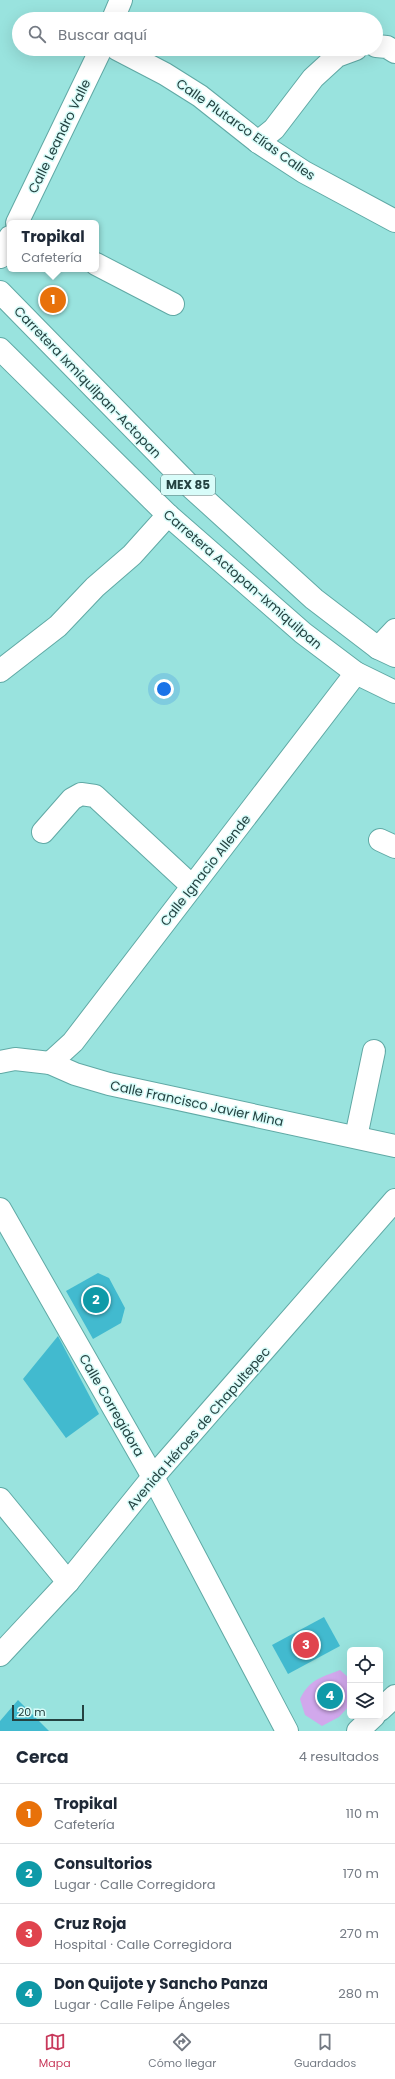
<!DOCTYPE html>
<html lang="es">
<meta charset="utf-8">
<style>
:root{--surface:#fff;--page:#f2f2f3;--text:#1f2937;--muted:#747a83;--line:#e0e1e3;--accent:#c8395b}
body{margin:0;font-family:Poppins,sans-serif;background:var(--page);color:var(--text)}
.controls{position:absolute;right:12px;bottom:12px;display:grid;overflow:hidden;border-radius:6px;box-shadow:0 4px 16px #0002}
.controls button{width:36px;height:36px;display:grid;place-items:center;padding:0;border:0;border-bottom:1px solid var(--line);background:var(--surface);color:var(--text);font:20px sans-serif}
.scale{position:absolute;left:12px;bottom:10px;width:72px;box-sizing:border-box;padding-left:4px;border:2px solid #244241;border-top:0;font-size:11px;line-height:14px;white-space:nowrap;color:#244241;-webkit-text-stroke:3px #d8fcf9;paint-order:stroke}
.you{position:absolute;left:164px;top:689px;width:14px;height:14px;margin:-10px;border:3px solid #fff;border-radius:50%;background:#1a73e8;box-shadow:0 0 0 6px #1a73e833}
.badge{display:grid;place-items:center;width:26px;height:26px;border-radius:50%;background:var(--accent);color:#fff;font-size:13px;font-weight:700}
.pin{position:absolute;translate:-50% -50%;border:2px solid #fff;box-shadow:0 1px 4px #0006}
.popup{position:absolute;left:7px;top:220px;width:92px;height:52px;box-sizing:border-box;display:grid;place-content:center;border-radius:6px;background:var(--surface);filter:drop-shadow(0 1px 3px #0005);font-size:13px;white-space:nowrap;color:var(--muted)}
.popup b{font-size:15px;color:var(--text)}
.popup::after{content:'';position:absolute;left:50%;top:100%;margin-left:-8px;border:8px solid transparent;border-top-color:var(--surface)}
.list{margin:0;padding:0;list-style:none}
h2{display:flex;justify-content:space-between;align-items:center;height:52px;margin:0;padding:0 16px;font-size:17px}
h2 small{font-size:13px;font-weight:400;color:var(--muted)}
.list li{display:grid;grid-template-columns:26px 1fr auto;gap:12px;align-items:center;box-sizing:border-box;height:60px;padding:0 16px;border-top:1px solid var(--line)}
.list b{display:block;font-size:15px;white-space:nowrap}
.list p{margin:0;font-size:13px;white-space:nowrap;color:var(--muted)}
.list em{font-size:13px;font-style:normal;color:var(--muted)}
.icon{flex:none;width:22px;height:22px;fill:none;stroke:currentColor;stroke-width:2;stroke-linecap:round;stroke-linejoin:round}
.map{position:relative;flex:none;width:395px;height:1731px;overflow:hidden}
.search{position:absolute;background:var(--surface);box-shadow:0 4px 16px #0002;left:12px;right:12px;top:12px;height:44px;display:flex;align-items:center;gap:10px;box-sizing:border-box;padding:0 14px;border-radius:22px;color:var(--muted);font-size:15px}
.sheet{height:292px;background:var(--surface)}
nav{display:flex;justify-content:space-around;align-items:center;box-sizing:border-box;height:56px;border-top:1px solid var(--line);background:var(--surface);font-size:11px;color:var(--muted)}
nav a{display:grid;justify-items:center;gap:2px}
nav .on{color:var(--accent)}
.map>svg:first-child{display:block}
</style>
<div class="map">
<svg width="395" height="1731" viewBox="0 0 395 1731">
<rect width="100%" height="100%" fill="#99e3de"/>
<!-- green -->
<path fill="#d1a8ec" d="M 340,1670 L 350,1679 L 350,1705 L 339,1717 L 322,1726 L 305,1715 L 300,1699 C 310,1679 320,1678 340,1670 Z"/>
<!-- building -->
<g fill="#42bacf">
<polygon points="98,1273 109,1278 125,1308 121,1323 93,1339 66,1291"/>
<polygon points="58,1336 99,1414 66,1438 23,1379"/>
<polygon points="324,1617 340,1646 288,1674 272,1645"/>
<polygon points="18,1700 49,1731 0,1731 0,1721"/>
</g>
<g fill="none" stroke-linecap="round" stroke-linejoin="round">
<defs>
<g id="minor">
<polyline points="113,19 121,0"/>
<polyline points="376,46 387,47 395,52"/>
<polyline points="117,49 165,74 200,96 258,142 304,172 395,221"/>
<polyline points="258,142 274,129 313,78 337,56 356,49"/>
<polyline points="17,223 101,49"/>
<polyline points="0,257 10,237"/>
<polyline points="96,264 173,304"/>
<polyline points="378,648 395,630"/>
<polyline points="0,671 58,626 95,587 132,555 168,515"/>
<polyline points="43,832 72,799 81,794 95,796 192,886"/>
<polyline points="380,840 395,847"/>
<polyline points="0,1062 15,1059 50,1063 75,1074 109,1084 395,1146"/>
<polyline points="50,1063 73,1042 356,673"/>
<polyline points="356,1137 374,1051"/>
<polyline points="0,1209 153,1477 287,1731"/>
<polyline points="0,1499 68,1582"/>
<polyline points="0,1655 68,1582 153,1477 395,1200"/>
</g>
<g id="secondary">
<polyline points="380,1710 395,1696"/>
<polyline points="358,1731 374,1716"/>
</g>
<g id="primary">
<polyline points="0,292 192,488 314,599 378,648 395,656"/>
<polyline points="0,349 168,515 303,633 356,673 395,692"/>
</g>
</defs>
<!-- minor casing -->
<use href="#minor" stroke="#60a9a5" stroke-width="24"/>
<!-- secondary casing -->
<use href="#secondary" stroke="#60a9a5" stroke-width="24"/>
<!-- primary casing -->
<use href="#primary" stroke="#60a9a5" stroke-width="24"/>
<!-- minor -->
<use href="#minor" stroke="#fff" stroke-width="22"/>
<!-- secondary -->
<use href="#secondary" stroke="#fff" stroke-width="22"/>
<!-- primary -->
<use href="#primary" stroke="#fff" stroke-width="22"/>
</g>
<g text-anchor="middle" stroke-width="3" stroke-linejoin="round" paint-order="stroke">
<!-- shield labels -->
<rect fill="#d8fcf9" stroke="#5a7a78" stroke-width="1" x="161" y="475" width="54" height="20" rx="3"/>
<g font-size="12" font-weight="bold" fill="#244241">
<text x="188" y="489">MEX 85</text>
</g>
<!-- street labels -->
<g font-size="13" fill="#244241" stroke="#d8fcf9">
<text transform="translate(246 129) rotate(35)" y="5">Calle Plutarco Elías Calles</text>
<text transform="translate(59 136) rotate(-64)" y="5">Calle Leandro Valle</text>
<text transform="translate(88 382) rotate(46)" y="5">Carretera Ixmiquilpan-Actopan</text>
<text transform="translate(243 579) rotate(41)" y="5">Carretera Actopan-Ixmiquilpan</text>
<text transform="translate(205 870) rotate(-52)" y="5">Calle Ignacio Allende</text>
<text transform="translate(197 1103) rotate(12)" y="5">Calle Francisco Javier Mina</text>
<text transform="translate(112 1405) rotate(60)" y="5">Calle Corregidora</text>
<text transform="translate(198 1428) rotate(-49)" y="5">Avenida Héroes de Chapultepec</text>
</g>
</g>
</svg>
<div class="controls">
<button><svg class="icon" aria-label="locate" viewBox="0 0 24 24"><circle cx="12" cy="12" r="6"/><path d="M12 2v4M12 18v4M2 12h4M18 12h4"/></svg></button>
<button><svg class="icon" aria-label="layers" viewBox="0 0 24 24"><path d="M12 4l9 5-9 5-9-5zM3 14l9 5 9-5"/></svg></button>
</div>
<div class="scale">20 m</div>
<div class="you"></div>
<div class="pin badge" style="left:53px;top:300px;background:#e8710a">1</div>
<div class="popup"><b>Tropikal</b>Cafetería</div>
<div class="pin badge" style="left:96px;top:1300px;background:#0f9aa8">2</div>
<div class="pin badge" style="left:306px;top:1645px;background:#e0444e">3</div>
<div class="pin badge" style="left:330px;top:1696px;background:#0f9aa8">4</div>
<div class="search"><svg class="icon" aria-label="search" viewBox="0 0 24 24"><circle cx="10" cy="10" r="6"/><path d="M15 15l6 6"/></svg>Buscar aquí</div>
</div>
<section class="sheet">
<h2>Cerca<small>4 resultados</small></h2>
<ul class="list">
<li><span class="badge" style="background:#e8710a">1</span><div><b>Tropikal</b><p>Cafetería</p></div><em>110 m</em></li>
<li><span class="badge" style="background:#0f9aa8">2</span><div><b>Consultorios</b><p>Lugar · Calle Corregidora</p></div><em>170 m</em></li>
<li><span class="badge" style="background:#e0444e">3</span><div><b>Cruz Roja</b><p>Hospital · Calle Corregidora</p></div><em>270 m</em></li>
<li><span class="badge" style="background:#0f9aa8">4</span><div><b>Don Quijote y Sancho Panza</b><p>Lugar · Calle Felipe Ángeles</p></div><em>280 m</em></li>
</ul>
</section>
<nav>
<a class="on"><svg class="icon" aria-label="map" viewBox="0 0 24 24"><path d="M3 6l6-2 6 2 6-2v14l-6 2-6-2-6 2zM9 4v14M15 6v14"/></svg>Mapa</a>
<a><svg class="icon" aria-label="directions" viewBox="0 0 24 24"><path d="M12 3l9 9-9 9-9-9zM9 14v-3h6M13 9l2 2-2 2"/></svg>Cómo llegar</a>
<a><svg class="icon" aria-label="saved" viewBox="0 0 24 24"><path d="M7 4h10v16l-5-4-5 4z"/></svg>Guardados</a>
</nav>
